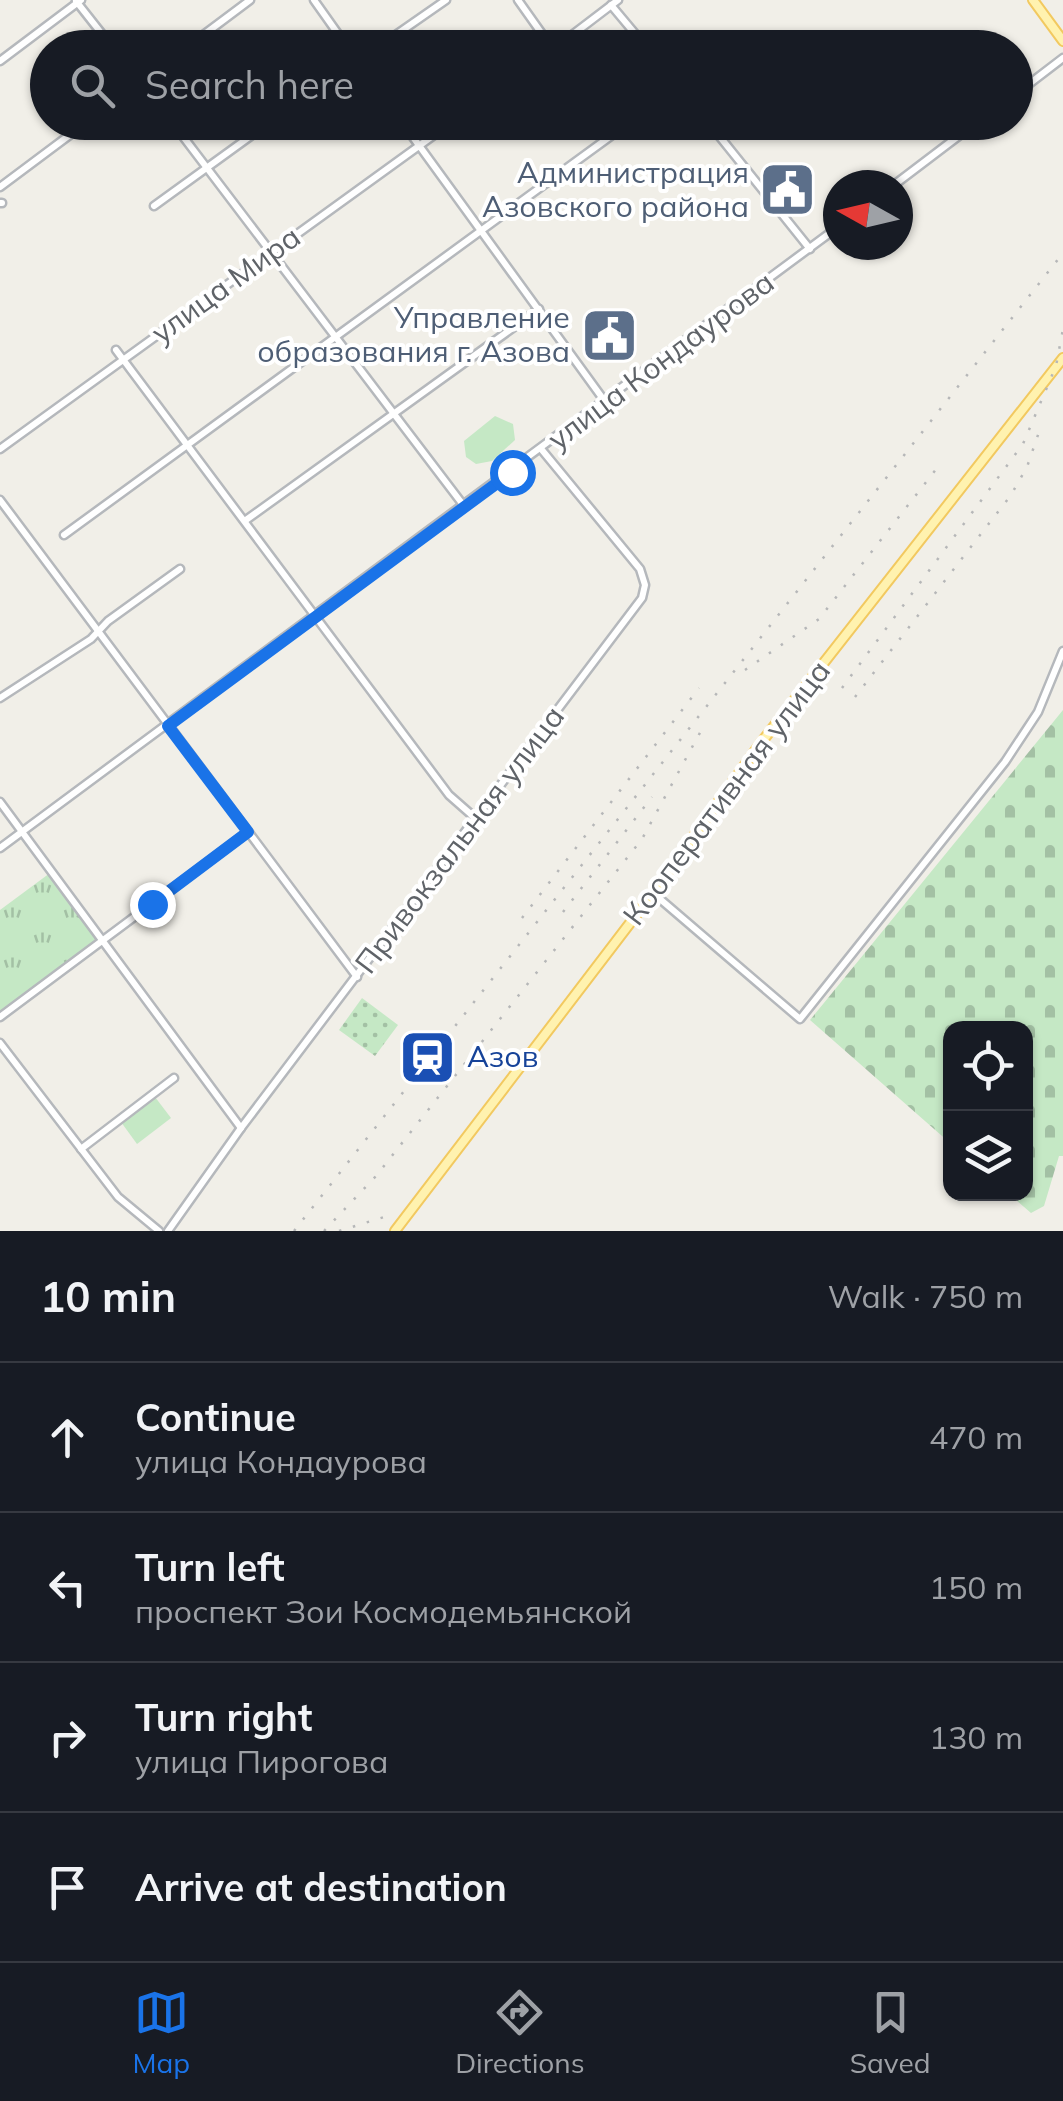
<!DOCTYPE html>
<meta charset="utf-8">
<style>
:root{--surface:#171b24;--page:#20242c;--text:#f1f3f6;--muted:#9ea1a6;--line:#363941;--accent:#1a73e8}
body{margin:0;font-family:Mulish,sans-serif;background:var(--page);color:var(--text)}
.controls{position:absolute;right:30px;bottom:30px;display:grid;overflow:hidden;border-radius:20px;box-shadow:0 2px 8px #0004}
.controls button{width:90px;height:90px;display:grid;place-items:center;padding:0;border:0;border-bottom:2px solid var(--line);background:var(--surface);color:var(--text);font:50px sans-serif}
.compass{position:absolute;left:823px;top:170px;width:90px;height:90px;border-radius:50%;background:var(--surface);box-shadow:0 2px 8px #0004;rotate:278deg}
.stop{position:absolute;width:30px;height:30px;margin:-22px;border:8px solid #1a73e8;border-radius:50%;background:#fff}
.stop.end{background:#1a73e8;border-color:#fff;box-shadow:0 2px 10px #0008}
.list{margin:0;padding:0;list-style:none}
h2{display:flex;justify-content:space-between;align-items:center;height:130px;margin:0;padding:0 40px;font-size:42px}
h2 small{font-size:32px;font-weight:400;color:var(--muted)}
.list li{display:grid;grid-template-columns:65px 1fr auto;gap:30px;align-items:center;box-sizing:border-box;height:150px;padding:0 40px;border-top:2px solid var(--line)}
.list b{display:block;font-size:38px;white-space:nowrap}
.list p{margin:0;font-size:32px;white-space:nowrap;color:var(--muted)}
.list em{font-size:32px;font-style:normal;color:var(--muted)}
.icon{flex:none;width:55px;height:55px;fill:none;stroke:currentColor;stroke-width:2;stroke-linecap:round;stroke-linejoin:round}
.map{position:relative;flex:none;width:1063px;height:1231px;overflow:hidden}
.search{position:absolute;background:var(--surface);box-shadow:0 2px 8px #0004;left:30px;right:30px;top:30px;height:110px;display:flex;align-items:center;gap:25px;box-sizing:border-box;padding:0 35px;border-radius:55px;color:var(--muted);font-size:38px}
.sheet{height:730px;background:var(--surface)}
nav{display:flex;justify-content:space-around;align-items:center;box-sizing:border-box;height:140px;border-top:2px solid var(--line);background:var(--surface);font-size:28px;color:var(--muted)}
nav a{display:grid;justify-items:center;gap:5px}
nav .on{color:var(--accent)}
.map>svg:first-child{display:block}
</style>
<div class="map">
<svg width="1063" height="1231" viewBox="0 0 1063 1231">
<defs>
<pattern id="grass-dots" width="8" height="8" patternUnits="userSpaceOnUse" patternTransform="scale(2.5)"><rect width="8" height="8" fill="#c5e8c5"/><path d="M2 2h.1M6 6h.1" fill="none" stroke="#a3c0a4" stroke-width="1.8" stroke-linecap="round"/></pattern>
<pattern id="cemetery-stones" width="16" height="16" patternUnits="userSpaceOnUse" patternTransform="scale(2.5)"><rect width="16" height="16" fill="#c5e8c5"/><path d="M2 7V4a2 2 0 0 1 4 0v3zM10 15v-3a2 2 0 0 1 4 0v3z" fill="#a3c0a4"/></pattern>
<pattern id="park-tufts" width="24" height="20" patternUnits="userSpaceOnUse" patternTransform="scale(2.5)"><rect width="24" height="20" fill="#c5e8c5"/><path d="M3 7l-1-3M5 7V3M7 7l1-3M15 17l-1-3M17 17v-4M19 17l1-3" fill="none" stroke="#a3c0a4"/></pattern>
</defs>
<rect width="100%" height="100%" fill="#f1efe8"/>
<!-- grass -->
<polygon fill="url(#grass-dots)" points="362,998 398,1025 375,1056 339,1030"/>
<!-- cemetery -->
<polygon fill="url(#cemetery-stones)" points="1063,710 1063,1156 1059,1156 1044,1206 1031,1213 1009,1194 1026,1194 1026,1028 950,1028 950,1143 810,1020"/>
<!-- park -->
<polygon fill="url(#park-tufts)" points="50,873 100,942 0,1016 0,910"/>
<!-- pitch -->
<g fill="#c5e8c5">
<polygon points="495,416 513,424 515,440 492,461 476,464 466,457 464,441"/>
<polygon points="155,1097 171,1118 137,1144 121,1122"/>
</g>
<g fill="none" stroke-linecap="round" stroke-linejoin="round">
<defs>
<g id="minor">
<polyline points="314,0 348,48"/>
<polyline points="518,0 552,48"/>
<polyline points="76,1 113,48"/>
<polyline points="611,5 647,48"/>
<polyline points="186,48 250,0"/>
<polyline points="377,48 446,0"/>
<polyline points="555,48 618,0"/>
<polyline points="0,61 81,0"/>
<polyline points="1016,94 1063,58"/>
<polyline points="172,122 464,506"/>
<polyline points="402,122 606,403"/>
<polyline points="708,122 810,249"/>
<polyline points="894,185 977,122"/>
<polyline points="0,187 87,122"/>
<polyline points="0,203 2,203"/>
<polyline points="154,206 270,122"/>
<polyline points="116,350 449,795 474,817"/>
<polyline points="0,449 452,122"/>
<polyline points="0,500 357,977"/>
<polyline points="246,520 539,309"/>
<polyline points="64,535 630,122"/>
<polyline points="0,698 91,639 108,621 180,569"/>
<polyline points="0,802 241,1128"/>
<polyline points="0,848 838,227"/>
<polyline points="653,893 800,1019 1005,762 1038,712 1063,651"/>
<polyline points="0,1017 248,832"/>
<polyline points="0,1043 118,1197 159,1231"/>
<polyline points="81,1149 174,1078"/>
<polyline points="168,1231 241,1128 642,598 645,585 640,569 542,450"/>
</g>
<g id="major">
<polyline points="1033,0 1063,41"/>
<polyline points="395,1231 653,893 760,744 1063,358"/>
</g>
</defs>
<!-- minor casing -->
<use href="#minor" stroke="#b5b8bc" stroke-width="11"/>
<!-- major casing -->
<use href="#major" stroke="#f2c960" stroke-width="12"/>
<!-- minor -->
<use href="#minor" stroke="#fff" stroke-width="6"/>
<!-- major -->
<use href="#major" stroke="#fff2af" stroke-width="8"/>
<!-- rail -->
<g stroke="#b6b7b8" stroke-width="2.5" stroke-dasharray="2.5 12" stroke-linecap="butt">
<polyline points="745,670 819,619 941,463"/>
<polyline points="842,688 1023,444 1056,366 1063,329"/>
<polyline points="855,697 1011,495 1027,467 1039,432"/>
<polyline points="563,912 652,797"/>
<polyline points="522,918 699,688"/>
<polyline points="294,1231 1063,253"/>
<polyline points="324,1231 376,1176 642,839 702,729"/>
<polyline points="339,1231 384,1217"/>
</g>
</g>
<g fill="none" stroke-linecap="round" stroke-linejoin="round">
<!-- route -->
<polyline stroke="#1a73e8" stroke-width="12" points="152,904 248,832 168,726 512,472"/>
</g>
<!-- icons -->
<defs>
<symbol id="civic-square" viewBox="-11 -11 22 22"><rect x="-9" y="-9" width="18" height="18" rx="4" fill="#5c6f8a" stroke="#fff"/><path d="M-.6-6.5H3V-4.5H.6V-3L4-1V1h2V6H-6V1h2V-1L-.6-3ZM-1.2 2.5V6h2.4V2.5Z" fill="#fff"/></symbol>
<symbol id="station-square" viewBox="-11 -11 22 22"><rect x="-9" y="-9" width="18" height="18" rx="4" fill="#1a4fb4" stroke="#fff"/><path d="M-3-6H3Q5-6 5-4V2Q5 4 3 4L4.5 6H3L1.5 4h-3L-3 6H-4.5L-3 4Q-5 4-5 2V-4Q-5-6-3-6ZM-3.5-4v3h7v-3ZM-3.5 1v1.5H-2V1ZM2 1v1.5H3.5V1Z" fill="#fff"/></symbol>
</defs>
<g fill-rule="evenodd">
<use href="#civic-square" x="756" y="158" width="63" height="63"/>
<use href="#civic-square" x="578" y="304" width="63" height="63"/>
<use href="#station-square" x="396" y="1026" width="63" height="63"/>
</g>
<g text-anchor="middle" stroke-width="8" stroke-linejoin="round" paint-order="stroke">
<!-- service labels -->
<g font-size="30" fill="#4e5e75" stroke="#fff" text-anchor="end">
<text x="749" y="183">Администрация<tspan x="749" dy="34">Азовского района</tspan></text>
<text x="570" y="328">Управление<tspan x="570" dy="34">образования г. Азова</tspan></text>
</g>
<!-- street labels -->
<g font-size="30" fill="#5f6368" stroke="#fff">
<text transform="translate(226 285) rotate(-36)" y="10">улица Мира</text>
<text transform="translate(661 361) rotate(-37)" y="10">улица Кондаурова</text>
<text transform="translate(727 793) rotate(-53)" y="10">Кооперативная улица</text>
<text transform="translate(460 840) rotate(-53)" y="10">Привокзальная улица</text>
</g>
<!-- transit labels -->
<g font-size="30" fill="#164399" stroke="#fff" text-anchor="start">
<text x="467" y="1067">Азов</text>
</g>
</g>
</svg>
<div class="controls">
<button><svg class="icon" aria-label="locate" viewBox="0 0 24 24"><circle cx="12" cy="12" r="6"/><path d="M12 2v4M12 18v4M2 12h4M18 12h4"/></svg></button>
<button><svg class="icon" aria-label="layers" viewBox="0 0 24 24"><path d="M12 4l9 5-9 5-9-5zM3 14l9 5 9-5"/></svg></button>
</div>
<svg class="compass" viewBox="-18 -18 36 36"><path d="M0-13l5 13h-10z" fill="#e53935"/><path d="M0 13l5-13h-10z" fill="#9ea1a6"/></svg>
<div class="stop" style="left:512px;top:472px"></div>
<div class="stop end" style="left:152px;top:904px"></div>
<div class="search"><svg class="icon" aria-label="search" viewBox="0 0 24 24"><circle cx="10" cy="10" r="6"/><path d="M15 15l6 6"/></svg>Search here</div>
</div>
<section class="sheet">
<h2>10 min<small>Walk · 750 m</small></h2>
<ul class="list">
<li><svg class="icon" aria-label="ahead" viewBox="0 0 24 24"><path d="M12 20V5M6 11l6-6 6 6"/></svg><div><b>Continue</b><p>улица Кондаурова</p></div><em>470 m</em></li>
<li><svg class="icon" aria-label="left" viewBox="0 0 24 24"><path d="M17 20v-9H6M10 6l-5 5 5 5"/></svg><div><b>Turn left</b><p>проспект Зои Космодемьянской</p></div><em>150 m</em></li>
<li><svg class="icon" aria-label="right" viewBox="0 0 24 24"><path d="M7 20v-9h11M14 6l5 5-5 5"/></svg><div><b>Turn right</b><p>улица Пирогова</p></div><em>130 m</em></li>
<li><svg class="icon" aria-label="arrive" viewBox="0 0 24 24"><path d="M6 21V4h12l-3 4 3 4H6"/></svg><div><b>Arrive at destination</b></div></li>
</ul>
</section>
<nav>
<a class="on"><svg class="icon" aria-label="map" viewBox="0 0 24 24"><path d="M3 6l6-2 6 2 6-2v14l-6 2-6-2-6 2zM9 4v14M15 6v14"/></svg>Map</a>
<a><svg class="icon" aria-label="directions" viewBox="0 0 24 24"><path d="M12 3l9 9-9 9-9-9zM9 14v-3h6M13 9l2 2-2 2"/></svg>Directions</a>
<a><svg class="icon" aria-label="saved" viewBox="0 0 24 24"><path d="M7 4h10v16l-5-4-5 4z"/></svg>Saved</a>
</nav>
